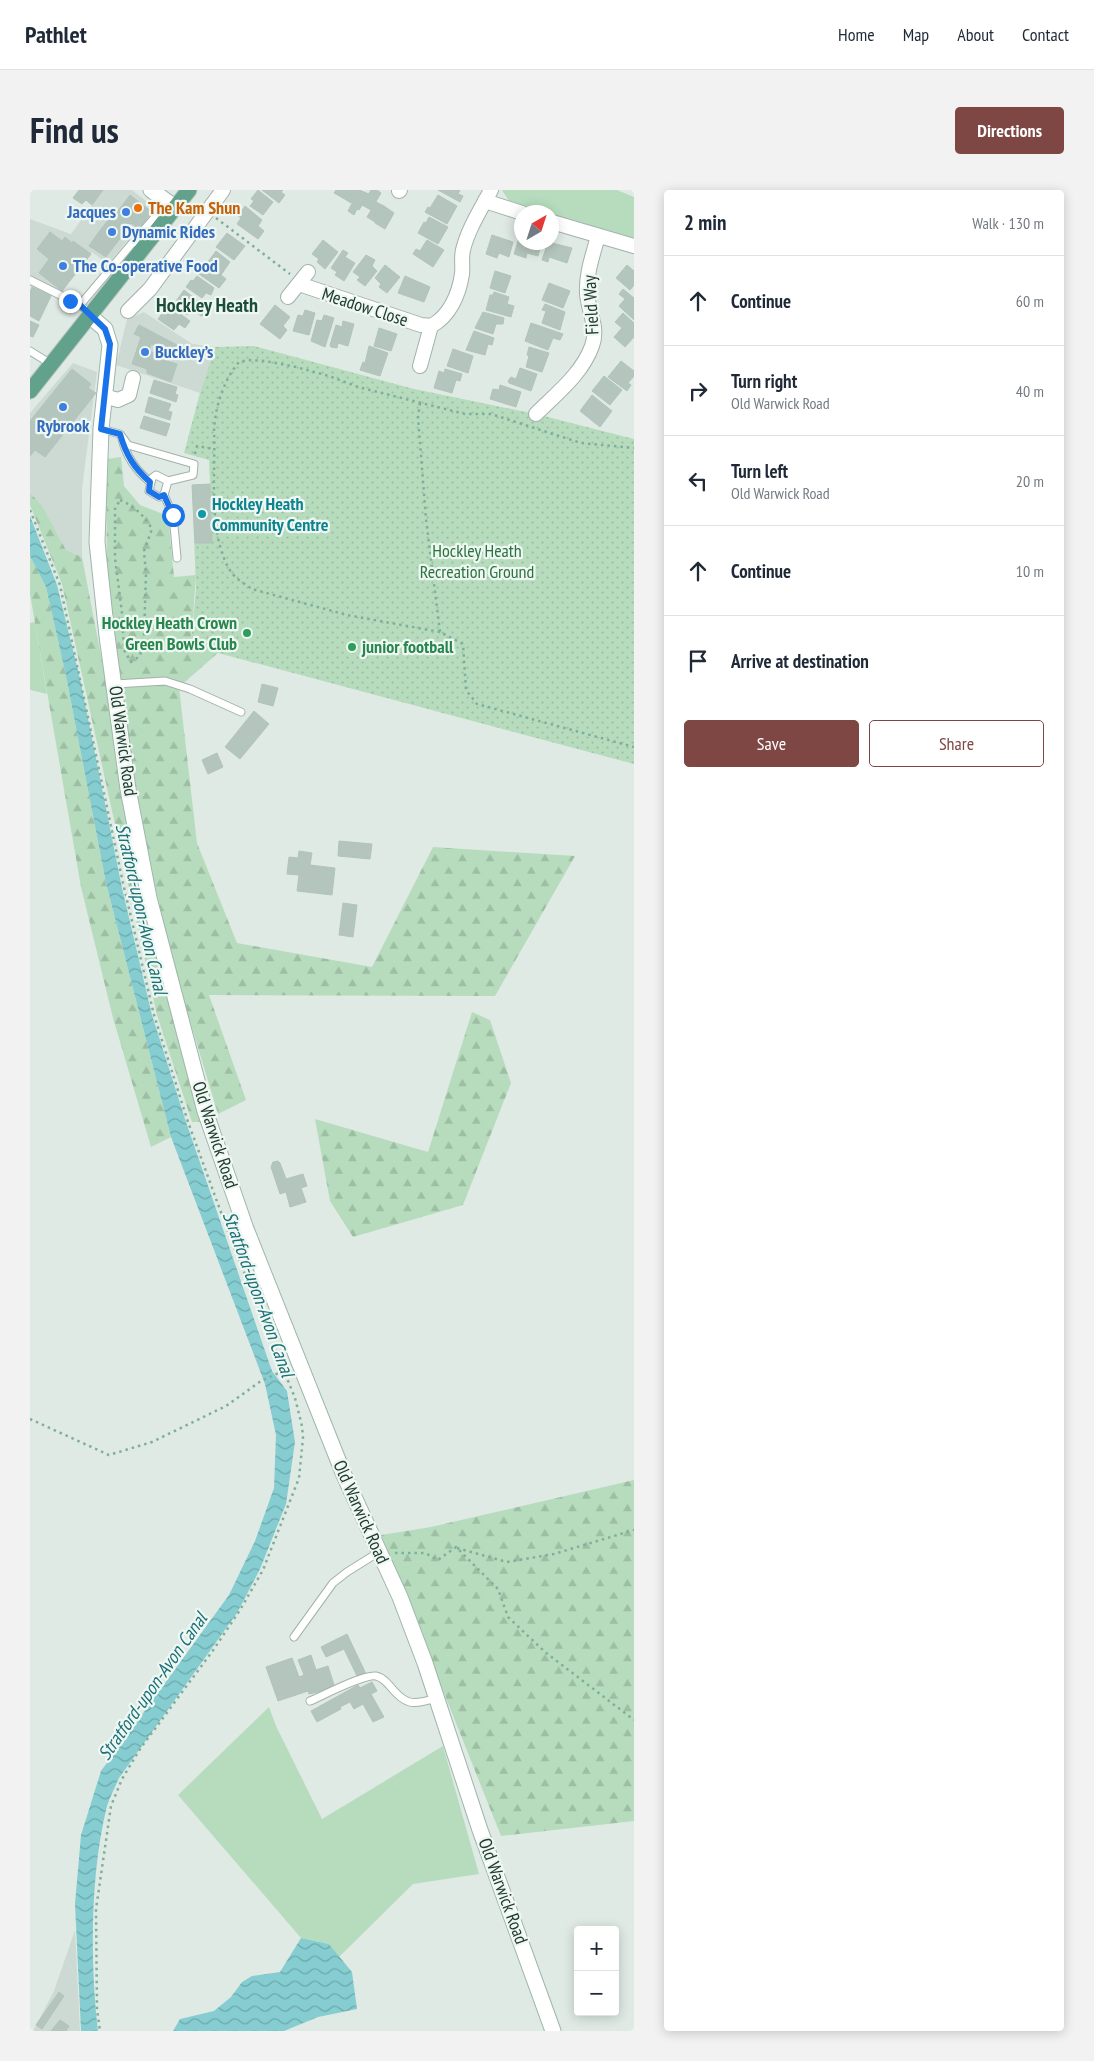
<!DOCTYPE html>
<meta charset="utf-8">
<style>
:root{--surface:#fff;--page:#f2f2f3;--text:#1f2937;--muted:#747a83;--line:#e0e1e3;--accent:#7f4744}
body{margin:0;font-family:"PT Sans Narrow",sans-serif;background:var(--page);color:var(--text)}
.controls{position:absolute;right:15px;bottom:15px;display:grid;overflow:hidden;border-radius:5px;box-shadow:0 2px 12px #0003}
.controls button{width:45px;height:45px;display:grid;place-items:center;padding:0;border:0;border-bottom:1px solid var(--line);background:var(--surface);color:var(--text);font:25px sans-serif}
.compass{position:absolute;left:484px;top:15px;width:45px;height:45px;border-radius:50%;background:var(--surface);box-shadow:0 2px 12px #0003;rotate:39deg}
.stop{position:absolute;width:15px;height:15px;margin:-11px;border:4px solid #1a73e8;border-radius:50%;background:#fff}
.stop.end{background:#1a73e8;border-color:#fff;box-shadow:0 1px 5px #0008}
.list{margin:0;padding:0;list-style:none}
h2{display:flex;justify-content:space-between;align-items:center;height:65px;margin:0;padding:0 20px;font-size:21px}
h2 small{font-size:16px;font-weight:400;color:var(--muted)}
.list li{display:grid;grid-template-columns:32px 1fr auto;gap:15px;align-items:center;box-sizing:border-box;height:90px;padding:0 20px;border-top:1px solid var(--line)}
.list b{display:block;font-size:19px;white-space:nowrap}
.list p{margin:0;font-size:16px;white-space:nowrap;color:var(--muted)}
.list em{font-size:16px;font-style:normal;color:var(--muted)}
.actions{display:flex;gap:10px;padding:15px 20px}
.actions a{flex:1;padding:11px 0;border:1px solid var(--accent);border-radius:5px;text-align:center;font-size:18px;color:var(--accent)}
.actions .main{background:var(--accent);color:#fff}
.icon{flex:none;width:28px;height:28px;fill:none;stroke:currentColor;stroke-width:2;stroke-linecap:round;stroke-linejoin:round}
.map{position:relative;flex:none;width:604px;height:1841px;overflow:hidden;border-radius:5px}
header{display:flex;align-items:center;gap:30px;box-sizing:border-box;height:70px;padding:0 25px;background:var(--surface);border-bottom:1px solid var(--line)}
header strong{font-size:24px}
nav{display:flex;gap:28px;margin-inline-start:auto;font-size:18px}
.intro{display:flex;align-items:center;justify-content:space-between;box-sizing:border-box;height:120px;padding:0 30px}
h1{margin:0;font-size:35px}
.button{padding:12px 22px;border-radius:5px;background:var(--accent);color:#fff;font-size:18px;font-weight:700}
main{display:flex;gap:30px;padding:0 30px}
aside{flex:1;background:var(--surface);border-radius:5px;box-shadow:0 2px 12px #0003}
.map>svg:first-child{display:block}
</style>
<header>
<strong>Pathlet</strong>
<nav><a>Home</a><a>Map</a><a>About</a><a>Contact</a></nav>
</header>
<div class="intro"><h1>Find us</h1><a class="button">Directions</a></div>
<main>
<div class="map">
<svg width="604" height="1841" viewBox="0 0 604 1841">
<defs>
<pattern id="forest-firs" width="22" height="20" patternUnits="userSpaceOnUse" patternTransform="scale(1.25)"><rect width="22" height="20" fill="#b7dcbd"/><path d="M5 1l3.5 6h-7zM16 11l3.5 6h-7z" fill="#9dbea3"/></pattern>
<pattern id="park-dots" width="8" height="8" patternUnits="userSpaceOnUse" patternTransform="scale(1.25)"><rect width="8" height="8" fill="#b7dcbd"/><path d="M2 2h.1M6 6h.1" fill="none" stroke="#9dbea3" stroke-width="1.8" stroke-linecap="round"/></pattern>
<pattern id="water-waves" width="16" height="10" patternUnits="userSpaceOnUse" patternTransform="scale(1.25)"><rect width="16" height="10" fill="#85cdd1"/><path d="M0 5q4-4 8 0t8 0" fill="none" stroke="#6ca8aa"/></pattern>
</defs>
<rect width="100%" height="100%" fill="#dfeae4"/>
<!-- built -->
<g fill="#cddad3">
<polygon points="73,0 102,0 125,18 78,74 62,62 32,101 21,106 0,96 0,29 41,44"/>
<polygon points="114,122 162,154 185,157 170,203 86,175 97,129"/>
<polygon points="43,173 67,182 52,299 52,367 36,360 12,315 0,303 0,223"/>
<polygon points="45,1740 50,1841 3,1841 24,1801"/>
</g>
<!-- green -->
<g fill="#b7dcbd">
<polygon points="472,0 587,0 604,7 604,50 522,25 522,22 515,22 479,11"/>
<polygon points="5,432 17,504 0,500 0,433"/>
<polygon points="239,1517 246,1536 292,1629 413,1556 449,1684 383,1694 309,1767 299,1754 271,1748 148,1605"/>
</g>
<!-- forest -->
<g fill="url(#forest-firs)">
<polygon points="91,267 94,296 110,315 138,326 144,387 166,385 161,452 188,463 149,497 167,653 207,753 342,777 403,657 545,666 465,806 179,805 216,910 188,924 147,788 101,597 77,389 76,269"/>
<polygon points="0,303 12,315 36,360 52,367 82,523 101,648 170,932 162,932 127,825 32,394 0,315"/>
<polygon points="0,366 16,397 36,486 76,693 141,947 121,957 83,828 51,697 0,404"/>
<polygon points="442,822 460,830 481,893 433,1015 323,1047 300,1011 285,929 398,962"/>
<polygon points="604,1290 604,1631 471,1646 351,1345 401,1337"/>
</g>
<!-- park -->
<polygon fill="url(#park-dots)" points="224,156 384,199 506,224 604,249 604,574 188,463 161,452 166,399 162,295 180,294 179,270 154,263 170,203 185,157"/>
<!-- water -->
<g fill="url(#water-waves)">
<path d="M 0,326 L 27,395 L 50,489 L 92,698 L 122,825 L 156,932 L 242,1181 L 257,1201 L 265,1252 L 256,1314 L 230,1379 L 207,1423 L 89,1588 C 85,1597 80,1607 77,1616 C 60,1684 60,1772 68,1841 L 51,1841 L 45,1714 L 51,1645 L 71,1581 L 199,1405 L 225,1351 L 244,1298 L 246,1245 L 235,1194 L 141,947 L 76,693 L 36,486 L 16,397 L 0,366 Z"/>
<polygon points="271,1748 299,1754 322,1782 327,1819 288,1827 254,1841 143,1841 150,1829 184,1821 201,1807 212,1792 222,1786 250,1782"/>
</g>
<!-- building -->
<g fill="#b4c5bd" stroke="#b1c4ba">
<polygon points="49,0 73,0 62,15 56,10 52,14 43,8"/>
<polygon points="228,0 243,12 233,25 220,16 224,11 221,9"/>
<polygon points="232,0 253,0 251,2 255,5 249,13"/>
<polygon points="306,0 318,0 313,8 304,3"/>
<polygon points="318,0 329,0 321,13 313,8"/>
<polygon points="329,0 339,4 329,20 327,19 324,25 318,21"/>
<polygon points="341,0 347,0 351,3 341,20 332,15"/>
<polygon points="408,0 430,0 428,4 433,6 430,12"/>
<polygon points="100,5 122,22 116,30 94,13"/>
<polygon points="408,5 427,16 417,34 395,22 398,17 400,18"/>
<polygon points="346,12 354,16 345,32 337,27"/>
<polygon points="94,13 116,30 109,39 101,33 96,41 81,30"/>
<polygon points="215,16 232,30 228,36 234,41 228,49 207,34 211,28 208,26"/>
<polygon points="354,16 364,23 355,39 345,33"/>
<polygon points="399,27 418,37 408,54 388,43 394,32 396,33"/>
<polygon points="79,29 96,41 85,55 68,43"/>
<polygon points="20,42 32,51 35,47 42,53 43,51 61,64 32,101 9,83 19,69 7,59"/>
<polygon points="68,43 85,55 76,67 59,56"/>
<polygon points="197,43 215,56 204,70 186,57"/>
<polygon points="462,45 483,52 479,67 469,63 467,68 456,64"/>
<polygon points="490,45 492,52 512,52 508,66 497,63 496,68 484,64"/>
<polygon points="293,50 308,62 295,79 287,72 289,69 282,64"/>
<polygon points="397,50 414,60 403,77 383,64 386,59 390,61"/>
<polygon points="518,52 542,58 537,73 519,67 518,72 512,70"/>
<polygon points="313,60 318,63 315,67 325,73 314,91 305,85 307,82 301,78"/>
<polygon points="186,61 200,72 191,85 196,89 189,98 169,84"/>
<polygon points="336,65 345,70 342,76 347,81 335,96 327,90 330,87 323,82"/>
<polygon points="355,75 370,87 357,103 349,97 351,94 345,88"/>
<polygon points="597,75 604,81 604,95 600,100 586,88"/>
<polygon points="465,81 481,86 475,103 460,98"/>
<polygon points="167,86 184,98 181,105 176,103 172,108 156,97 161,90 163,91"/>
<polygon points="375,86 400,97 394,112 368,103"/>
<polygon points="519,93 540,101 533,118 512,110"/>
<polygon points="2,97 21,106 9,131 0,126 0,102"/>
<polygon points="593,99 604,108 604,130 589,116 595,109 589,104"/>
<polygon points="154,100 177,118 174,125 171,126 162,119 157,125 144,114"/>
<polygon points="464,102 479,107 477,114 484,116 481,127 456,120 460,105 463,105"/>
<polygon points="515,114 535,122 530,140 512,133 516,121 512,120"/>
<polygon points="245,115 260,127 253,136 257,140 250,149 230,134"/>
<polygon points="141,117 160,131 155,138 149,134 144,140 128,129 134,121 137,123"/>
<polygon points="275,120 285,123 279,145 263,141 268,125 273,126"/>
<polygon points="453,122 474,128 473,134 466,134 463,144 445,138"/>
<polygon points="593,123 604,133 604,147 595,157 584,147 592,138 585,132"/>
<polygon points="294,125 304,128 295,157 281,151 287,130 292,131"/>
<polygon points="0,131 9,135 3,147 0,146"/>
<polygon points="313,131 324,134 318,156 308,153 307,158 301,157 300,155 306,135 312,137"/>
<polygon points="501,133 533,144 530,150 523,148 518,160 495,151"/>
<polygon points="109,135 147,155 142,164 121,154 119,161 128,164 127,168 147,174 141,192 117,183 117,179 102,174 111,147 104,144"/>
<polygon points="349,138 367,144 361,161 344,156"/>
<polygon points="444,141 464,148 462,155 458,154 455,165 436,160"/>
<polygon points="339,156 358,163 350,186 330,180 333,172 335,173"/>
<polygon points="499,157 519,163 512,182 496,177 499,166 497,165"/>
<polygon points="423,159 443,166 438,183 417,176"/>
<polygon points="591,171 604,181 604,186 598,193 601,195 597,201 578,187"/>
<polygon points="490,178 507,184 501,201 479,193 478,191 481,187 486,189"/>
<polygon points="42,179 61,194 58,198 66,203 15,267 5,260 0,266 0,231"/>
<polygon points="415,179 432,184 430,191 426,190 422,203 404,198 409,181 414,183"/>
<polygon points="574,186 592,200 580,215 562,201"/>
<polygon points="124,190 147,197 145,204 148,205 146,212 120,203"/>
<polygon points="470,195 491,202 486,217 460,209 463,199 469,200"/>
<polygon points="562,205 582,221 570,237 550,221"/>
<polygon points="119,207 141,214 138,221 142,222 140,230 115,222"/>
<polygon points="114,226 140,234 136,246 110,238"/>
<polygon points="180,294 182,353 165,353 162,295"/>
<polygon points="232,494 248,498 243,516 228,512"/>
<polygon points="224,521 239,534 210,569 195,557"/>
<polygon points="187,563 193,577 178,584 172,570"/>
<polygon points="309,651 342,654 340,669 308,666"/>
<polygon points="269,661 282,663 280,675 305,678 302,705 267,701 269,685 257,684 259,667 268,668"/>
<polygon points="313,713 327,715 323,747 309,745"/>
<polygon points="248,971 250,973 256,989 273,984 277,996 271,998 276,1012 260,1017 256,1002 250,1004 241,977 243,972"/>
<polygon points="317,1444 337,1486 329,1490 314,1459 296,1467 291,1457"/>
<polygon points="281,1465 286,1480 298,1476 305,1498 279,1504 278,1501 248,1511 236,1477 262,1468 269,1487 274,1485 268,1470"/>
<polygon points="342,1492 347,1501 341,1504 354,1527 343,1532 333,1514 324,1519 320,1512 310,1517 311,1519 287,1532 281,1521 328,1495 330,1498"/>
<polygon points="29,1802 34,1806 12,1839 6,1835"/>
<polygon points="30,1830 39,1836 36,1841 21,1841"/>
</g>
<g fill="none" stroke-linecap="round" stroke-linejoin="round">
<defs>
<g id="lane">
<polyline points="104,51 125,27"/>
<polyline points="0,90 50,115"/>
<polyline points="61,124 50,115 104,51 113,59"/>
<polyline points="0,161 21,174"/>
<polyline points="71,239 90,244 98,255 164,274 163,285 138,291"/>
<path d="M 92,249 C 97,268 106,280 120,292"/>
<polygon points="126,285 138,291 134,305 129,307 119,301 122,288"/>
<polyline points="134,305 143,325 147,368"/>
<polyline points="85,494 135,491 160,499 211,522"/>
<polyline points="264,1447 303,1393 317,1382 349,1362"/>
<path d="M 280,1511 C 294,1505 334,1484 346,1486 C 352,1487 355,1491 359,1495 C 375,1515 382,1516 406,1508"/>
</g>
<g id="street">
<polyline points="369,1 370,0"/>
<polyline points="455,11 492,23"/>
<polyline points="522,32 604,56"/>
<polyline points="269,94 391,135 401,136"/>
<polyline points="258,107 278,82"/>
<polyline points="98,121 120,99 193,0"/>
<path d="M 390,176 L 401,136 C 420,126 429,104 432,84 C 433,76 431,68 433,60 C 438,39 451,19 461,0"/>
<polyline points="74,206 88,210 99,205 103,188"/>
<path d="M 506,224 C 526,204 552,184 562,156 C 569,138 558,121 557,103 C 556,83 563,65 568,46"/>
</g>
<g id="secondary">
<polyline points="121,0 146,18"/>
<polyline points="61,127 75,139 80,155 71,239 67,352 77,446 98,599 119,708 175,921 216,1039 314,1285 370,1407 395,1473 450,1640 523,1841"/>
</g>
<polyline id="primary" points="0,201 159,0"/>
</defs>
<!-- lane casing -->
<use href="#lane" stroke="#a2b2ab" stroke-width="9"/>
<!-- street casing -->
<use href="#street" stroke="#a2b2ab" stroke-width="16"/>
<!-- secondary casing -->
<use href="#secondary" stroke="#9eb6ab" stroke-width="17"/>
<!-- primary casing -->
<use href="#primary" stroke="#bcc4c1" stroke-width="17"/>
<!-- path -->
<g stroke="#7faf9b" stroke-width="2.5" stroke-dasharray="2.5 4" stroke-linecap="butt">
<polyline points="186,28 260,84"/>
<polyline points="390,213 388,227 396,329 410,442 433,454 436,500 447,514 604,557"/>
<polyline points="165,264 167,256 184,259"/>
<path d="M 90,310 C 104,316 114,325 122,339 L 114,361 L 116,384 L 114,447 L 110,466 L 101,472 L 94,460 L 92,423 L 85,368 L 85,319 Z"/>
<polyline points="0,320 30,395 93,693 124,825 158,932 200,1047 265,1208 272,1236 273,1248 269,1288 233,1380 210,1420 184,1459 110,1559 92,1589 81,1616 66,1719 67,1819 70,1841"/>
<path d="M 410,442 L 317,425 L 222,399 C 215,394 206,389 201,382 C 177,344 186,285 184,241 C 185,218 193,191 209,172 L 218,170 L 235,171 L 266,177 L 299,186 L 328,197 L 435,224 L 461,224 L 551,253 L 604,258"/>
<polyline points="0,1229 79,1265 122,1252 196,1216 231,1191 255,1180"/>
<polyline points="427,1358 477,1372 524,1364 604,1340"/>
<polyline points="365,1363 395,1363 408,1370 426,1357 468,1399 478,1427 515,1462 604,1530"/>
</g>
<!-- lane -->
<use href="#lane" stroke="#fff" stroke-width="7"/>
<!-- street -->
<use href="#street" stroke="#fff" stroke-width="14"/>
<!-- secondary -->
<use href="#secondary" stroke="#fff" stroke-width="15"/>
<!-- primary -->
<use href="#primary" stroke="#62a18b" stroke-width="15"/>
</g>
<g fill="none" stroke-linecap="round" stroke-linejoin="round">
<!-- route -->
<path stroke="#1a73e8" stroke-width="6" d="M 40,111 L 50,115 L 75,139 L 80,154 L 71,239 L 90,244 C 96,265 104,278 120,292 L 119,301 L 129,307 L 134,305 L 143,325"/>
</g>
<!-- markers -->
<circle fill="#e8710a" stroke="#eff7f2" stroke-width="2" cx="108" cy="18" r="5"/>
<g fill="#3f7fe0" stroke="#eff7f2" stroke-width="2">
<circle cx="96" cy="22" r="5"/>
<circle cx="82" cy="42" r="5"/>
<circle cx="33" cy="76" r="5"/>
<circle cx="115" cy="162" r="5"/>
<circle cx="33" cy="217" r="5"/>
</g>
<circle fill="#0f9aa8" stroke="#eff7f2" stroke-width="2" cx="172" cy="324" r="5"/>
<g fill="#2e9e5b" stroke="#eff7f2" stroke-width="2">
<circle cx="217" cy="443" r="5"/>
<circle cx="322" cy="457" r="5"/>
</g>
<g text-anchor="middle" stroke-width="4.5" stroke-linejoin="round" paint-order="stroke">
<!-- food labels -->
<g font-size="18" font-weight="bold" fill="#c56008" stroke="#eff7f2" text-anchor="start">
<text x="118" y="24">The Kam Shun</text>
</g>
<!-- shop labels -->
<g font-size="18" font-weight="bold" fill="#366cbe" stroke="#eff7f2" text-anchor="start">
<text x="86" y="28" text-anchor="end">Jacques</text>
<text x="92" y="48">Dynamic Rides</text>
<text x="43" y="82">The Co-operative Food</text>
<text x="125" y="168">Buckley’s</text>
<text x="33" y="242" text-anchor="middle">Rybrook</text>
</g>
<!-- street labels -->
<g font-size="18" fill="#203b31" stroke="#eff7f2">
<text transform="translate(561 115) rotate(-93)" y="6">Field Way</text>
<text transform="translate(335 117) rotate(18)" y="6">Meadow Close</text>
<text transform="translate(93 551) rotate(82)" y="6">Old Warwick Road</text>
<text transform="translate(185 945) rotate(72)" y="6">Old Warwick Road</text>
<text transform="translate(331 1322) rotate(66)" y="6">Old Warwick Road</text>
<text transform="translate(473 1701) rotate(70)" y="6">Old Warwick Road</text>
</g>
<!-- culture labels -->
<g font-size="18" font-weight="bold" fill="#0d838f" stroke="#eff7f2" text-anchor="start">
<text x="182" y="320">Hockley Heath<tspan x="182" dy="21">Community Centre</tspan></text>
</g>
<!-- park labels -->
<g font-size="18" fill="#2a723e" stroke="#eff7f2">
<text x="447" y="367">Hockley Heath<tspan x="447" dy="21">Recreation Ground</tspan></text>
</g>
<!-- leisure labels -->
<g font-size="18" font-weight="bold" fill="#27864d" stroke="#eff7f2" text-anchor="end">
<text x="207" y="439">Hockley Heath Crown<tspan x="207" dy="21">Green Bowls Club</tspan></text>
<text x="332" y="463" text-anchor="start">junior football</text>
</g>
<!-- water labels -->
<g font-size="19" font-style="italic" fill="#1a7077" stroke="#eff7f2">
<text transform="translate(112 719) rotate(77)" y="7">Stratford-upon-Avon Canal</text>
<text transform="translate(229 1104) rotate(70)" y="7">Stratford-upon-Avon Canal</text>
<text transform="translate(122 1496) rotate(-55)" y="7">Stratford-upon-Avon Canal</text>
</g>
<!-- quarter labels -->
<g font-size="20" font-weight="bold" fill="#1c4d3c" stroke="#eff7f2">
<text x="177" y="122">Hockley Heath</text>
</g>
</g>
</svg>
<div class="controls">
<button>+</button>
<button>−</button>
</div>
<svg class="compass" viewBox="-18 -18 36 36"><path d="M0-13l5 13h-10z" fill="#e53935"/><path d="M0 13l5-13h-10z" fill="#747a83"/></svg>
<div class="stop" style="left:143px;top:325px"></div>
<div class="stop end" style="left:40px;top:111px"></div>
</div>
<aside>
<h2>2 min<small>Walk · 130 m</small></h2>
<ul class="list">
<li><svg class="icon" aria-label="ahead" viewBox="0 0 24 24"><path d="M12 20V5M6 11l6-6 6 6"/></svg><div><b>Continue</b></div><em>60 m</em></li>
<li><svg class="icon" aria-label="right" viewBox="0 0 24 24"><path d="M7 20v-9h11M14 6l5 5-5 5"/></svg><div><b>Turn right</b><p>Old Warwick Road</p></div><em>40 m</em></li>
<li><svg class="icon" aria-label="left" viewBox="0 0 24 24"><path d="M17 20v-9H6M10 6l-5 5 5 5"/></svg><div><b>Turn left</b><p>Old Warwick Road</p></div><em>20 m</em></li>
<li><svg class="icon" aria-label="ahead" viewBox="0 0 24 24"><path d="M12 20V5M6 11l6-6 6 6"/></svg><div><b>Continue</b></div><em>10 m</em></li>
<li><svg class="icon" aria-label="arrive" viewBox="0 0 24 24"><path d="M6 21V4h12l-3 4 3 4H6"/></svg><div><b>Arrive at destination</b></div></li>
</ul>
<div class="actions"><a class="main">Save</a><a>Share</a></div>
</aside>
</main>
